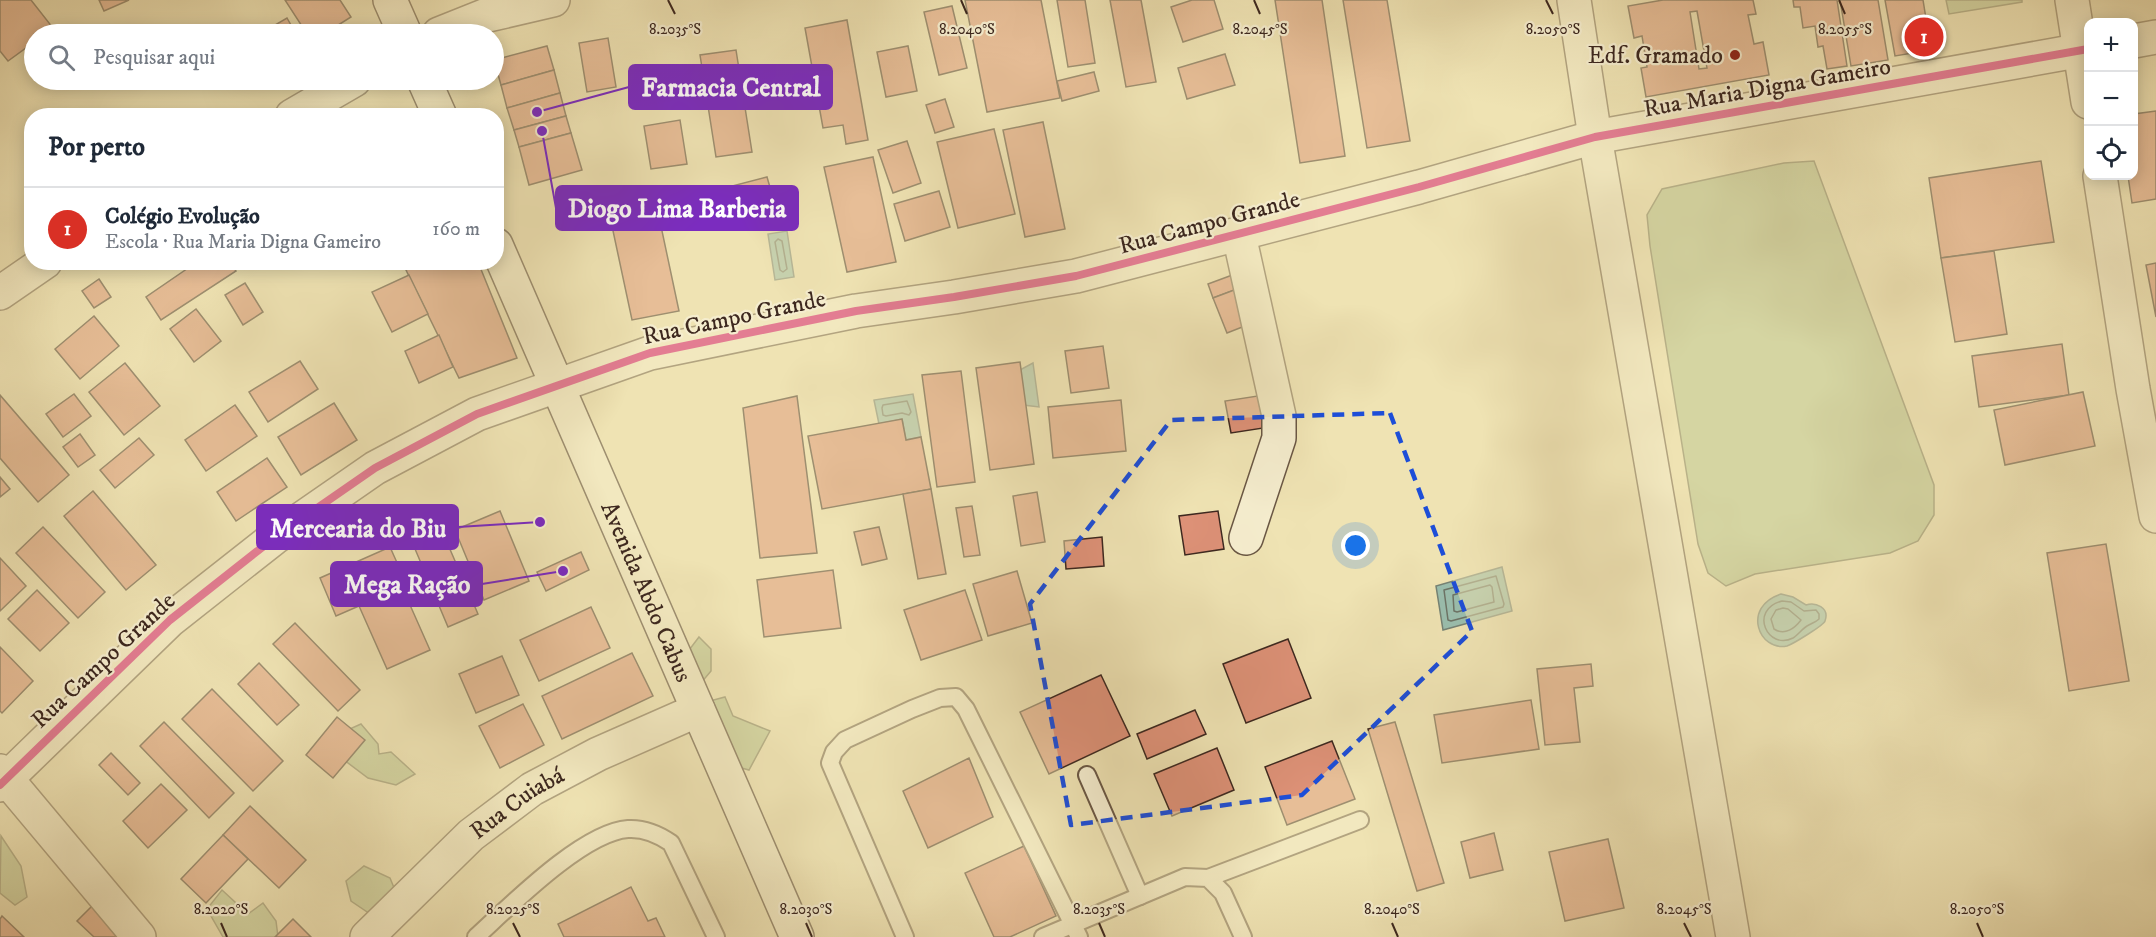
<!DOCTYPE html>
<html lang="pt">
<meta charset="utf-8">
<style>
:root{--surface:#fff;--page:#f2f2f3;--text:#1f2937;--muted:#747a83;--line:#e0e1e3;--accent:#d93025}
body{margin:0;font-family:"IM FELL DW Pica",serif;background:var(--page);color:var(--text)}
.controls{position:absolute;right:18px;top:18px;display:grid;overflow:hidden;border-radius:12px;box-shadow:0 3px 15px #0003}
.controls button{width:54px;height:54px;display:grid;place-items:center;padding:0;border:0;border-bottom:2px solid var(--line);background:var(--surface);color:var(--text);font:30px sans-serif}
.you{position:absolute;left:1356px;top:546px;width:21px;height:21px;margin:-15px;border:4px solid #fff;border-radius:50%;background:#1a73e8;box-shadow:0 0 0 9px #1a73e833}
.badge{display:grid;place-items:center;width:39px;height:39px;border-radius:50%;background:var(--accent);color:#fff;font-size:20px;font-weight:700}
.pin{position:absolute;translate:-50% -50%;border:3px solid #fff;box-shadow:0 2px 6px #0006}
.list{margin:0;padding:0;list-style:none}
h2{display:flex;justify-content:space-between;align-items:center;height:78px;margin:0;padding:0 24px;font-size:26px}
h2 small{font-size:20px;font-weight:400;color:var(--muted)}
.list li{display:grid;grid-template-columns:39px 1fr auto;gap:18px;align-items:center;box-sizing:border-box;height:84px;padding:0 24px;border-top:2px solid var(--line)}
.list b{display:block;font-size:22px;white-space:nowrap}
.list p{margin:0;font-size:20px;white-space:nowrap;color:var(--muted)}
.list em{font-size:20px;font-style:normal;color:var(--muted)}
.icon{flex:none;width:33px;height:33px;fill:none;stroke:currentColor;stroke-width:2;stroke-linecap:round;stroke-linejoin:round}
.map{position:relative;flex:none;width:2156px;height:937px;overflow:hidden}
.search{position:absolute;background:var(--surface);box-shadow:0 3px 15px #0003;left:24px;top:24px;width:480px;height:66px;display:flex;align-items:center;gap:15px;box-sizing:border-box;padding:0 21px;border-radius:33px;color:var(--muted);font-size:22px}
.panel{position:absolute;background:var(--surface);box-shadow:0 3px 15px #0003;left:24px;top:108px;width:480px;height:162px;border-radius:24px}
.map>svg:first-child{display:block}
</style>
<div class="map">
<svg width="2156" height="937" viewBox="0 0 2156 937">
<rect width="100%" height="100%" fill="#efe3b3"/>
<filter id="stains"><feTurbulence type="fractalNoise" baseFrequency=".00333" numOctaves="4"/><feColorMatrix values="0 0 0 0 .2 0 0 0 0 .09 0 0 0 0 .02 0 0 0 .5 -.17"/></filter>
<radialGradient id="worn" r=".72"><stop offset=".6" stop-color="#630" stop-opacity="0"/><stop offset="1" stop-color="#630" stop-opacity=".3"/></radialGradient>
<!-- green -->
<g fill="#b5c48f" stroke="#797657" stroke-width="1.5">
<polygon points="1946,0 2022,0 2022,2 1949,14"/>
<polygon points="1814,161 1934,485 1934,515 1918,541 1890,553 1755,574 1726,586 1708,573 1698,544 1650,246 1647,215 1662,189 1784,163"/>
<polygon points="699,637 711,649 711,671 701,683 686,654"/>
<polygon points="725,697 733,716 770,731 749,770 713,760 706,702"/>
<polygon points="361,724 378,744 379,754 391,752 415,774 396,785 368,778 340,757 343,732"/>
<polygon points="1,836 21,866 27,897 15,905 0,893"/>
<polygon points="364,866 390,878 404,912 382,922 351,901 346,881"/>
<polygon points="222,890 248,914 263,903 276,921 278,937 223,937 207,909"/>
</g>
<!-- water -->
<g fill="#9abeae" stroke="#758275" stroke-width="1.5">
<polygon points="787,231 794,277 775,280 768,234"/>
<polygon points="1033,363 1039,407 1015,404 1016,372"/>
<polygon points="913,394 921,437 906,440 902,419 879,424 874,400"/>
<polygon points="1502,567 1512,611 1443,630 1436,586"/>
<path d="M 1781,594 L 1793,597 L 1806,605 C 1815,602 1830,607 1825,621 C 1824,625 1793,644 1787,646 C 1759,652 1741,607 1781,594 Z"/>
</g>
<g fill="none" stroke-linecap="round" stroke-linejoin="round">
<!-- shore -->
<g stroke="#6c7366" stroke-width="1.5">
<polygon points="778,239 782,241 787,269 783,272 780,270 775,242"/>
<polygon points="907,401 911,412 909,415 902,413 886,416 883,415 882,408 883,405"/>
<polygon points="1496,576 1504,604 1503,607 1451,621 1448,620 1444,590"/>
<polygon points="1490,585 1492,587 1494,602 1457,612 1454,611 1453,595"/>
<path d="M 1782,601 L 1791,602 L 1804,611 L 1816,610 L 1819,614 L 1819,619 C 1816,622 1812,623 1807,626 C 1802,629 1798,635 1793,638 C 1768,651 1748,610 1782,601 Z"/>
<path d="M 1783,608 L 1788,609 L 1801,620 C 1795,628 1785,636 1774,629 L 1771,619 L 1776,610 Z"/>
</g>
</g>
<!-- building -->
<g fill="#dd9177" stroke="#3d281f" stroke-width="1.5" fill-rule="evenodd">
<polygon points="0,0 31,0 53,28 44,34 34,34 34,42 8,61 0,51"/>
<polygon points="99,0 129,0 104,11"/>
<polygon points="285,0 340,0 351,17 324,34 307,34"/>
<polygon points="965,0 1041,0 1060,98 987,112"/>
<polygon points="1057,0 1085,0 1095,63 1068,67"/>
<polygon points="1110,0 1141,0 1156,82 1126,87"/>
<polygon points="1192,0 1214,0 1223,29 1183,42 1171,7"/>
<polygon points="1275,0 1322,0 1345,156 1300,163"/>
<polygon points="1343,0 1387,0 1410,141 1367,148"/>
<path d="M 1663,0 L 1753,0 L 1756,14 L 1748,15 L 1754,44 L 1763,42 L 1769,75 L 1646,97 L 1641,68 L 1647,67 L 1642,36 L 1634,38 L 1628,6 ZM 1697,11 L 1707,68 L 1699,69 L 1690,12 Z"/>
<polygon points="1793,0 1837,0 1847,66 1827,69 1823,46 1818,47 1815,26 1803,28 1800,7 1794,7"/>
<polygon points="1840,0 1878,0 1888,60 1851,66"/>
<polygon points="1885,0 1923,0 1931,50 1895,56"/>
<polygon points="952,6 967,68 939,75 924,12"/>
<polygon points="287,18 296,34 264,34 263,32"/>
<polygon points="847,20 868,140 846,144 843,125 823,128 805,28"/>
<polygon points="608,38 616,87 587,92 579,43"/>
<polygon points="547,46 554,70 501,85 494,60"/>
<polygon points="908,46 917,91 886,97 877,52"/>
<polygon points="736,50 752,152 716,157 700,55"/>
<polygon points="1225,54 1235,85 1187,99 1178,68"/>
<polygon points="554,70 560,93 507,108 501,85"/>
<polygon points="1094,72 1099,91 1062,101 1057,81"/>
<polygon points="560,93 566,116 514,130 507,108"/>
<polygon points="945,99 954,127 935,133 926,105"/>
<polygon points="2156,111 2156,199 2132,203 2128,176 2134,176 2134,114"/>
<polygon points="566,116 571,133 519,147 514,130"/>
<polygon points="680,120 687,164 651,169 644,126"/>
<polygon points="1043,122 1065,229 1025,237 1003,130"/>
<polygon points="994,129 1015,214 958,228 937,142"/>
<polygon points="571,133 582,170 529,185 519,147"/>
<polygon points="907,141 921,183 893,193 878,150"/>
<polygon points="873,157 896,262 847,272 824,167"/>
<polygon points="2041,161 2054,242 1941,258 1929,178"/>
<polygon points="767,177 774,201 720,215 713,191"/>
<polygon points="939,191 950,227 905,241 894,204"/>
<polygon points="655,198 679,311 632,320 609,212"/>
<polygon points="1994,251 2007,334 1955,342 1941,258"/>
<polygon points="197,262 230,262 236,271 161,320 146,297"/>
<polygon points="419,262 478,262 517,358 459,378 406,270"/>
<polygon points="2156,263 2156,317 2146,265"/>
<polygon points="1235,274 1240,288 1213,298 1208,284"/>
<polygon points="409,275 428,314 392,332 372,292"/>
<polygon points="99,279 111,297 94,308 82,291"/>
<polygon points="245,283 263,312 243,325 225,295"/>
<polygon points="1242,287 1255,322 1227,333 1213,298"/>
<polygon points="196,309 221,341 194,362 170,329"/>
<polygon points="94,316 119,346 80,379 55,349"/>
<polygon points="439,335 453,367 419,383 405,351"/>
<polygon points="2062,344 2069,395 1979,407 1972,356"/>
<polygon points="1103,346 1109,388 1071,393 1065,351"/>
<polygon points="300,361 318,389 268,422 249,392"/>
<polygon points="1020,362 1034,464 990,470 976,368"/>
<polygon points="125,363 160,406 124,435 89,392"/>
<polygon points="961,371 975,482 937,487 922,375"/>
<polygon points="2083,392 2095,446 2005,465 1994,410"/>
<polygon points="74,394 91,416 63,437 46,414"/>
<polygon points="0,395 69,475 38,502 0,458"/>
<polygon points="1264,395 1270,427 1231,433 1225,401"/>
<polygon points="797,396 817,553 760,558 743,408"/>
<polygon points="1121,400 1126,451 1053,458 1048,407"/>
<polygon points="334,403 357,440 301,475 278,437"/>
<polygon points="235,405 257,436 206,471 185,440"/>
<polygon points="902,419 906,440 921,437 931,489 822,509 808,436"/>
<polygon points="80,434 95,455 78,467 63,447"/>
<polygon points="139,438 154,455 115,488 100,470"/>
<polygon points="267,458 287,487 236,521 217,492"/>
<polygon points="0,477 10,489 0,497"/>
<polygon points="931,489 946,574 918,579 903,494"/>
<polygon points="93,491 156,565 126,590 64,516"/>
<polygon points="1037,492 1045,542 1021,546 1013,496"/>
<polygon points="972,506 980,555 964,557 956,508"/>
<polygon points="500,511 529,581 484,600 455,530"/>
<polygon points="1218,511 1224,549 1185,555 1179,516"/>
<polygon points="436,517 478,614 448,627 407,530"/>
<polygon points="43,527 105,592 78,618 16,553"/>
<polygon points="879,527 887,559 862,565 854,532"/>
<polygon points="1102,537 1104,566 1066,569 1064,541"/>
<polygon points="2106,544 2129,681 2069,691 2047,553"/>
<polygon points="390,547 407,585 336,616 320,578"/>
<polygon points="581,552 589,570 546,591 537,572"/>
<polygon points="0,558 26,586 0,611"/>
<polygon points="833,570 841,628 764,637 757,580"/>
<polygon points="1017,571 1032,623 988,636 973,584"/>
<polygon points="402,587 430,650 387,669 359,606"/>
<polygon points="37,590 69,623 40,651 8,619"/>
<polygon points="965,590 982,640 921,660 904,610"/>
<polygon points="591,607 610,648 539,681 520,640"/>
<polygon points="295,623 360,690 338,711 273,644"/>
<polygon points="1288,639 1311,698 1246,723 1223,664"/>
<polygon points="0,647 33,681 2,713 0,711"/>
<polygon points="632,653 653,696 562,739 542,696"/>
<polygon points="502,656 519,695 476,713 459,674"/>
<polygon points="259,663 299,705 277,725 238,684"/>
<polygon points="1591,664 1593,686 1574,688 1580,742 1545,745 1537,669"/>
<polygon points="1101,675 1130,736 1049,774 1020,712"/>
<polygon points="212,689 283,761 253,791 182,719"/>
<polygon points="1531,700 1539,749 1442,763 1434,715"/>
<polygon points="523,704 544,745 500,768 479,726"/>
<polygon points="1195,710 1206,734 1147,759 1137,734"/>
<polygon points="337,717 365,740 333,778 306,755"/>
<polygon points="164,722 234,793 209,818 140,746"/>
<polygon points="1395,722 1444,883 1417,891 1368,729"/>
<polygon points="1332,741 1355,799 1287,825 1265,767"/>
<polygon points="1217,748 1234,790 1172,816 1154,774"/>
<polygon points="111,753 140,783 128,795 99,765"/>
<polygon points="969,758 993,817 928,848 903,791"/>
<polygon points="161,784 187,810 148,848 123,821"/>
<polygon points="250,806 306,860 279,888 223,835"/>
<polygon points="1494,833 1503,870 1470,878 1461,842"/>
<polygon points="223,835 248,859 206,903 181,879"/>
<polygon points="1608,839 1624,908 1565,921 1549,852"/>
<polygon points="1024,846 1056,916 1010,937 994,937 965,873"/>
<polygon points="631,887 648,921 656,918 665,937 564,937 558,924"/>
<polygon points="92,906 122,937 94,937 77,921"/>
<polygon points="2,916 24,937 0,937 0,919"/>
<polygon points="293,919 311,937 275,937"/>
</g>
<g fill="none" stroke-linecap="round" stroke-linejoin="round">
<defs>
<g id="lane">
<polyline points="1087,775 1140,896"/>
<polyline points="1208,878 1360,820"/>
<path d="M 476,937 C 510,906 583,832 628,829 C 644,828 658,834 671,843 L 716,937"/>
<polyline points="905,937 830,763 834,752 845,740 912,709 940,698 956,697 966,709 1079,937"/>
<polyline points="1043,937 1185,877 1208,878 1223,893 1243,937"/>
</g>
<g id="street">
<polyline points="1574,0 1595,137 1733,937"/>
<polyline points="2072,0 2088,102"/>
<polyline points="439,34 484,16 553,0"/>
<polyline points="2134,41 2156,37"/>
<polyline points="292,116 354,80"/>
<polyline points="2100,176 2133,389 2156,516"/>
<polyline points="1239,235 1279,416 1279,438 1246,538"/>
<polyline points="0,293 45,262"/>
<polyline points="0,771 139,937"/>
<polyline points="0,785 170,620 274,538 375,468 477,414 650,353 856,311 954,297 1076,276 1419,187 1595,137 2088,49"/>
<path id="s1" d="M 367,937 L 471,835 L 532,789 L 598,754 L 698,710"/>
</g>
<g id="secondary">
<polyline points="390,0 405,34"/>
<polyline points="424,80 440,116"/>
<path id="s2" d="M 496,245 L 797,937"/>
</g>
</defs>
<!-- lane casing -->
<use href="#lane" stroke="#6a5744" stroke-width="20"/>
<!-- street casing -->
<use href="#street" stroke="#6a5744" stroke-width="36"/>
<!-- secondary casing -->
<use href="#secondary" stroke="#3d281f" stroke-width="36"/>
<!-- lane -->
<use href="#lane" stroke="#f5edce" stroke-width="16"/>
<!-- street -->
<use href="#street" stroke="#f5edce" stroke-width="33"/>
<!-- secondary -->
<use href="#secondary" stroke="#f5edce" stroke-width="33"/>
<defs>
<polyline id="cycleway" points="0,785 170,620 274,538 375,468 477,414 650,353 856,311 954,297 1076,276 1419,187 1595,137 2088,49"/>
</defs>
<!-- cycleway casing -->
<use href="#cycleway" stroke="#f5edce" stroke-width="11"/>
<!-- cycleway -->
<use href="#cycleway" stroke="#d6006c" stroke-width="8"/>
</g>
<!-- marked area -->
<path d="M0 0H2156V937H0ZM 1390,413 L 1472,631 L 1302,795 L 1071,825 L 1030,604 L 1171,420 Z" fill="#efe3b3" fill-opacity=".55" fill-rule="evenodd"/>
<path fill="none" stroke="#1d4ed8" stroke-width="4.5" stroke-dasharray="12 8" stroke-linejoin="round" d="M 1390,413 L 1472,631 L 1302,795 L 1071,825 L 1030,604 L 1171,420 Z"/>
<!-- ticks -->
<path fill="none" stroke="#3d281f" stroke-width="2" d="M 668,0 L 675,14M 961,0 L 967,14M 1254,0 L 1260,14M 1546,0 L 1553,14M 1839,0 L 1845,14M 221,923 L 227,937M 513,923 L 520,937M 806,923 L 812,937M 1099,923 L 1105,937M 1392,923 L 1398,937M 1684,923 L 1691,937M 1977,923 L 1983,937"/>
<!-- markers -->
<circle fill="#8f2418" stroke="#f5edce" stroke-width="2" cx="1735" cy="55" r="6"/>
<g text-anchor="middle" stroke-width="4.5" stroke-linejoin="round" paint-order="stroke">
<!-- poi labels -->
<g font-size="24" fill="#3d281f" stroke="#f5edce" text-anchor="end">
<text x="1723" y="63">Edf. Gramado</text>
</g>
<!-- street labels -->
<g font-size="24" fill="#3d281f" stroke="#f5edce">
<text transform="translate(1767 87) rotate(-10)" y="8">Rua Maria Digna Gameiro</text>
<text transform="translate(1209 222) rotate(-15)" y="8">Rua Campo Grande</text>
<text transform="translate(734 317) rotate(-12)" y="8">Rua Campo Grande</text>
<text dy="8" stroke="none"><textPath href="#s2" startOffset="378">Avenida Abdo Cabus</textPath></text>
<text transform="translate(103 660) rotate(-43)" y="8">Rua Campo Grande</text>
<text dy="8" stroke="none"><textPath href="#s1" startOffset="202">Rua Cuiabá</textPath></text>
</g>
</g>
<g font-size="15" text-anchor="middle" fill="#3d281f" stroke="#f5edce" stroke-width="4.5" stroke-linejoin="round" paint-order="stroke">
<text x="675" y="34">8.2035°S</text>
<text x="967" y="34">8.2040°S</text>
<text x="1260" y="34">8.2045°S</text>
<text x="1845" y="34">8.2055°S</text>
<text x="1553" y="34">8.2050°S</text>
<text x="221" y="914">8.2020°S</text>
<text x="513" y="914">8.2025°S</text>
<text x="806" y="914">8.2030°S</text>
<text x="1099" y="914">8.2035°S</text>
<text x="1392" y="914">8.2040°S</text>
<text x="1684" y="914">8.2045°S</text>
<text x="1977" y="914">8.2050°S</text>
</g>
<!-- callouts -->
<path fill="none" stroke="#7b2cbf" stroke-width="2" d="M537 112L629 87M542 131L556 208M540 522L458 527M563 571L482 584"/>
<g fill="#7b2cbf" stroke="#f5edce" stroke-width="2">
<circle cx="537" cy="112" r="6"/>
<circle cx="542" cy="131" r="6"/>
<circle cx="540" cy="522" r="6"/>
<circle cx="563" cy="571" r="6"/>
</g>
<g fill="#7b2cbf" stroke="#7b2cbf" stroke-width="2">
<rect x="629" y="65" width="203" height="44" rx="6"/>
<rect x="556" y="186" width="242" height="44" rx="6"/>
<rect x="257" y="505" width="201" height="44" rx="6"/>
<rect x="331" y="562" width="151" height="44" rx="6"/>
</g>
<g font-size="26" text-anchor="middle" font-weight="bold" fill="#fff">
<text x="731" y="96">Farmacia Central</text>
<text x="677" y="217">Diogo Lima Barberia</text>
<text x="358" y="537">Mercearia do Biu</text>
<text x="407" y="593">Mega Ração</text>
</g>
<rect width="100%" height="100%" filter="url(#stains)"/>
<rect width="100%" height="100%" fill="url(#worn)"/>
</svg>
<div class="controls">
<button>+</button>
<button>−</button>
<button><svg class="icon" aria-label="locate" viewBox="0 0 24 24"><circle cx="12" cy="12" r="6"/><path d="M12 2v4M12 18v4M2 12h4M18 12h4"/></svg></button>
</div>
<div class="you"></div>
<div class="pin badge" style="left:1924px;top:37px">1</div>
<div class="search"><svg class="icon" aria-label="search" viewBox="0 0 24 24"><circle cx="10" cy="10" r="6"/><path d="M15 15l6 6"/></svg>Pesquisar aqui</div>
<section class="panel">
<h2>Por perto<small></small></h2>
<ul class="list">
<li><span class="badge">1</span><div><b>Colégio Evolução</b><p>Escola · Rua Maria Digna Gameiro</p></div><em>160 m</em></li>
</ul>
</section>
</div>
